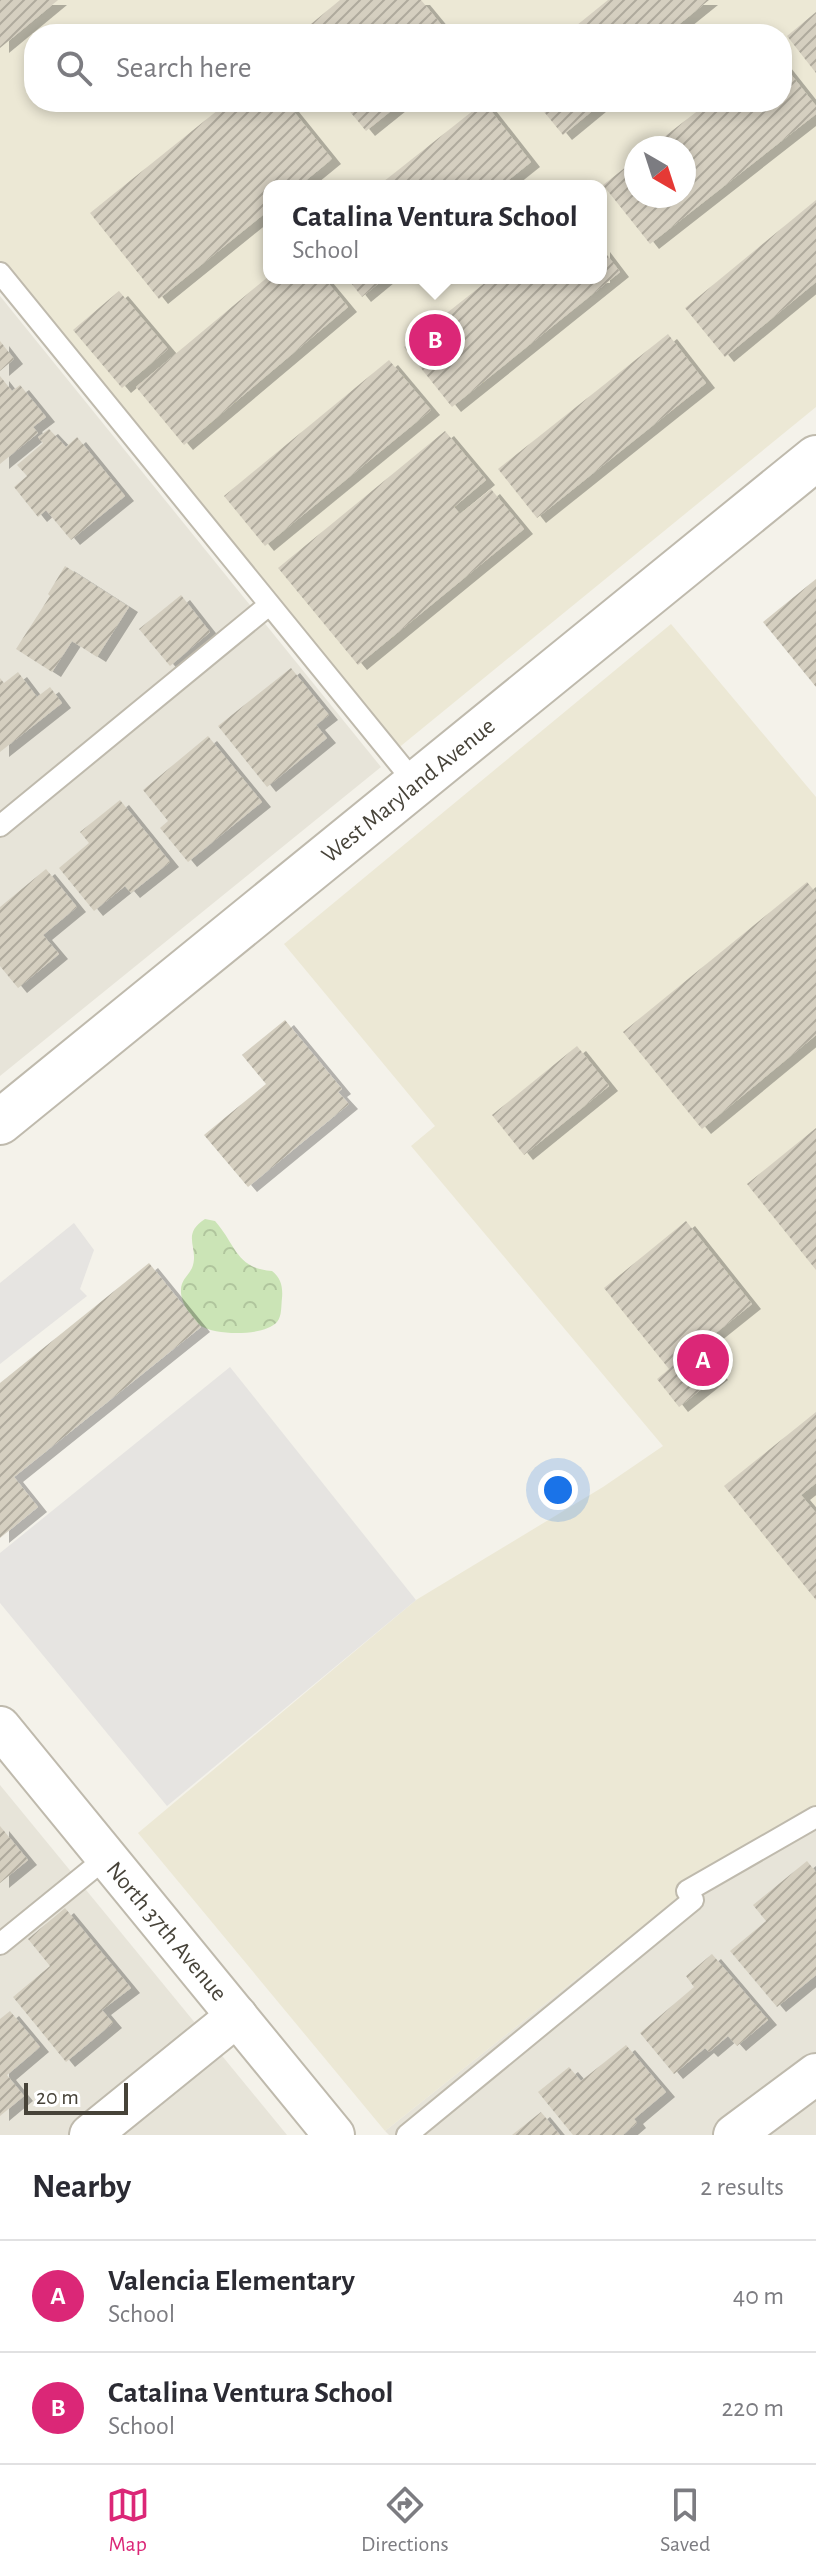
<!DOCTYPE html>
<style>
:root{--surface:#fff;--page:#f7f7f7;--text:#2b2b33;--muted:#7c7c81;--line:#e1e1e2;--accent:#db2777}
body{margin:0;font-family:"Alegreya Sans",sans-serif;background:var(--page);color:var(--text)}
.compass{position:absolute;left:624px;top:136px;width:72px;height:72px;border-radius:50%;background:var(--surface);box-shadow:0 4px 12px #0003;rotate:141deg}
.scale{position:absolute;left:24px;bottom:20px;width:104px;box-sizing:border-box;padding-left:8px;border:4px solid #474339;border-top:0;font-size:22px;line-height:28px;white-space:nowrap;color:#474339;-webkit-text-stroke:6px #fff;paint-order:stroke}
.you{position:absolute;left:558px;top:1490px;width:28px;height:28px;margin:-20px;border:6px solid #fff;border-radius:50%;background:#1a73e8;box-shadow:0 0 0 12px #1a73e833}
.badge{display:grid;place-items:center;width:52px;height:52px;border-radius:50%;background:var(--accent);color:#fff;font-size:26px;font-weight:700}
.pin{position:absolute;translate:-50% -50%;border:4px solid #fff;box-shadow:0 2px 8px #0006}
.popup{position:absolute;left:263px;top:180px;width:344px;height:104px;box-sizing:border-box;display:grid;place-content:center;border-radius:16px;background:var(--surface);filter:drop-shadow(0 2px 6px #0005);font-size:26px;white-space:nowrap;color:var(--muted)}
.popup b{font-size:30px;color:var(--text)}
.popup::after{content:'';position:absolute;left:50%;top:100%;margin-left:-16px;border:16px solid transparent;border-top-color:var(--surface)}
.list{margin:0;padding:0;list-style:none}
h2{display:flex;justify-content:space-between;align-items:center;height:104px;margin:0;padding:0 32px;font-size:34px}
h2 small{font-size:26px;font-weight:400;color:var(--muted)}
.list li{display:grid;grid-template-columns:52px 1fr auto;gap:24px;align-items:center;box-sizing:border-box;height:112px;padding:0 32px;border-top:2px solid var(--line)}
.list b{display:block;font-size:30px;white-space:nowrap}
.list p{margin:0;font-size:26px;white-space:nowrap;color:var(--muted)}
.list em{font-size:26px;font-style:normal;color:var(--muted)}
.icon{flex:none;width:44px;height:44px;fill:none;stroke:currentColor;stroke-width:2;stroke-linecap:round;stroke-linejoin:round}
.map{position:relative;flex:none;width:816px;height:2135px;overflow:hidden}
.search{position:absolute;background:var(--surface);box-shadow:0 4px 12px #0003;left:24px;right:24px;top:24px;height:88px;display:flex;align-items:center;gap:20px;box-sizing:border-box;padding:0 28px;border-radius:32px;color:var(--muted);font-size:30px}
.sheet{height:328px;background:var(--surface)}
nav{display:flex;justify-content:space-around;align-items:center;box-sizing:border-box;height:112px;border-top:2px solid var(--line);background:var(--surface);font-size:22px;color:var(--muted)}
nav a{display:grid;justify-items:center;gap:4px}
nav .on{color:var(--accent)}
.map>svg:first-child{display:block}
</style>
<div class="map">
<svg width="816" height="2135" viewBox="0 0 816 2135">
<defs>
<pattern id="park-crowns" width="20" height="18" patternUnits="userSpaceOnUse" patternTransform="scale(2)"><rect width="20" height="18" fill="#cbe4b6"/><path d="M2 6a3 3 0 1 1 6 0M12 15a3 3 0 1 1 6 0" fill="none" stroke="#b0c59d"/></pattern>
<pattern id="building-hatch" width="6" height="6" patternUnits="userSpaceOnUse" patternTransform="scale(2)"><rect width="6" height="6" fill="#d5cfc0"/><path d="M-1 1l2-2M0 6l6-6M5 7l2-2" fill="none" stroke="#afaa9d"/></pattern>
<filter id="shadow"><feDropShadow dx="9" dy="5" stdDeviation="0" flood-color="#0004"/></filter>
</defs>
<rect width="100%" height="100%" fill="#f4f2ea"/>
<!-- residential -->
<g fill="#e7e4d9">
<polygon points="0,296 381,767 0,1076"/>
<polygon points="0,1785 287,2135 0,2135"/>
<polygon points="816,1807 816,2135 389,2135 385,2131 687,1891"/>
</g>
<!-- education -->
<g fill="#ece8d5" fill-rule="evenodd">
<path d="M 0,0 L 816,0 L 816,407 L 391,754 L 0,273 ZM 34,34 L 782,34 L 782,102 L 34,102 ZM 636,148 L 684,148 L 684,196 L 636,196 ZM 269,186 L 601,186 L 601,278 L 269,278 Z"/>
<polygon points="671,624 816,797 816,1807 687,1891 385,2131 138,1833 416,1600 603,1487 663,1446 411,1146 435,1126 284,944"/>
</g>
<!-- park -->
<path fill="url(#park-crowns)" d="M 205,1219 L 215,1221 C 235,1243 236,1269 272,1271 C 281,1278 283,1287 282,1298 C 281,1306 282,1316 277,1322 C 265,1336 217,1336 201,1326 C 192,1319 180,1302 181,1290 C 181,1280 188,1276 192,1268 C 200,1248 180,1235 205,1219 Z"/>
<!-- parking -->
<g fill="#e6e4e1">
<polygon points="74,1223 94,1250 80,1289 87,1296 0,1364 0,1283"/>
<polygon points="230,1367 416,1600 167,1806 0,1603 0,1553"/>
</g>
<!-- building -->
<g fill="url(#building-hatch)" filter="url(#shadow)">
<polygon points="0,0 58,0 0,48"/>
<polygon points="340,0 421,0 449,34 299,34"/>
<polygon points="608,0 709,0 667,34 566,34"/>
<polygon points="816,12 816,73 787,36"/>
<polygon points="782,63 816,106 816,114 650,244 603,185 636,159 636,196 684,196 684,148 650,148 709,102 782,102"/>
<polygon points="228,102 286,102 332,159 299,186 269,186 269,210 159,299 90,213"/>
<polygon points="342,102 402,102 366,131"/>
<polygon points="484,102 531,162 501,186 378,186"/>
<polygon points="536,102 603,102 563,135"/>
<polygon points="816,200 816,282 725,357 685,308"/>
<polygon points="601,247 620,272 452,407 404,347 491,278 601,278"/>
<polygon points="269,276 269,278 324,278 348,307 184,445 136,387"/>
<polygon points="347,278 385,278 362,297"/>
<polygon points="119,291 168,349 122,388 73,330"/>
<polygon points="668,334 706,383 537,518 498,469"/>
<polygon points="0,341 14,359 0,371"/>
<polygon points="389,360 431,410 265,546 224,496"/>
<polygon points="0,376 12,391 20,385 46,417 33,427 38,433 0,464"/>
<polygon points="49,429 66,447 77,437 125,496 71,540 46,510 38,517 14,487 27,476 17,465 43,443 38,437"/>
<polygon points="445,431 486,480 454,507 460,514 491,489 524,529 358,665 278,568"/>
<polygon points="65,566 129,607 97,657 72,641 52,672 16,649 50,596 48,594"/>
<polygon points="816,579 816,687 763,622"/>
<polygon points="181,595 210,632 170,666 139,629"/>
<polygon points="291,668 329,715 316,725 327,738 267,787 218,726"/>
<polygon points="18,672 37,697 50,687 62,703 0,752 0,678 4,683"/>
<polygon points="208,736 262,802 188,862 160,828 168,821 143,790"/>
<polygon points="120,800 170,862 131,893 125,886 94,911 59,868 89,843 80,832"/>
<polygon points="46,869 77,907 43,935 59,954 18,988 0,966 0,907"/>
<polygon points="807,882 816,893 816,1035 702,1129 623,1032"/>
<polygon points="285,1020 342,1089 338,1092 349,1104 248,1187 204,1135 266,1084 242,1055"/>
<polygon points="577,1046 609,1086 524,1155 492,1115"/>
<polygon points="816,1128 816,1270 747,1184"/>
<polygon points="686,1221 752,1304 697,1348 719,1375 679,1407 657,1379 669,1369 604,1288"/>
<polygon points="149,1263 201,1327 14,1477 38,1507 0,1538 0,1383"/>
<polygon points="816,1412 816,1483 801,1495 816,1513 816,1600 724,1486"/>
<polygon points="0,1826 28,1860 0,1883"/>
<polygon points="807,1861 816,1872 816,1975 777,2007 730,1951 766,1921 753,1905"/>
<polygon points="65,1908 131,1988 102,2010 113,2023 66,2062 13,1997 50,1966 28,1939"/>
<polygon points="712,1954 768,2020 737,2046 728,2036 709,2052 705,2048 674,2074 640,2033 694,1987 686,1976"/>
<polygon points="10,2011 40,2047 7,2075 24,2096 0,2116 0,2019"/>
<polygon points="626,2045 666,2092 634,2119 637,2123 623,2135 573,2135 538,2092 569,2067 581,2081"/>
<polygon points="541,2112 560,2135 512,2135"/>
</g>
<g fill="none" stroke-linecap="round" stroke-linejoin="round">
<defs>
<g id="service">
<polyline points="0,273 415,783"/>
<polyline points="0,826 269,605"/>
<polyline points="0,1944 107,1857"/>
<polyline points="407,2135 693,1900 687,1891 816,1817"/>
</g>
<g id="minor">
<polyline points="0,1727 334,2135"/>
<polyline points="90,2135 237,2016"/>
<polyline points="734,2135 816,2074"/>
</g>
<polyline id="tertiary" points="0,1122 816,458"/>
</defs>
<!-- service casing -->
<use href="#service" stroke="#bfbaad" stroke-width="24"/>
<!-- minor casing -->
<use href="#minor" stroke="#bfbaad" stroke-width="44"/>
<!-- tertiary casing -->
<use href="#tertiary" stroke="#bfbaad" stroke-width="48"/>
<!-- service -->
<use href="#service" stroke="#fff" stroke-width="20"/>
<!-- minor -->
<use href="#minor" stroke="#fff" stroke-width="40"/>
<!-- tertiary -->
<use href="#tertiary" stroke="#fff" stroke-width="44"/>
</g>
<g text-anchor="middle" stroke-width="6" stroke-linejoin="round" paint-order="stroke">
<!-- street labels -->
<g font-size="24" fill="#474339" stroke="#fff">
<text transform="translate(408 790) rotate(-39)" y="8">West Maryland Avenue</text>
<text transform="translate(167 1931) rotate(50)" y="8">North 37th Avenue</text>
</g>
</g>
</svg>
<svg class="compass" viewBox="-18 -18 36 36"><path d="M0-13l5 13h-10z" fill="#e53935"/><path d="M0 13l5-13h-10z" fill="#7c7c81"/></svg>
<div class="scale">20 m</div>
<div class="you"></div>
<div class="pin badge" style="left:703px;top:1360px">A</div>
<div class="pin badge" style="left:435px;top:340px">B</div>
<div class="popup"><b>Catalina Ventura School</b>School</div>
<div class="search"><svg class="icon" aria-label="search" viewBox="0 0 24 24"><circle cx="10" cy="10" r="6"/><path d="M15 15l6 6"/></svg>Search here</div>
</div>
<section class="sheet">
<h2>Nearby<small>2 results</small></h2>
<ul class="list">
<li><span class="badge">A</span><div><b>Valencia Elementary</b><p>School</p></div><em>40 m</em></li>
<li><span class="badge">B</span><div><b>Catalina Ventura School</b><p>School</p></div><em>220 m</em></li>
</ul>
</section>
<nav>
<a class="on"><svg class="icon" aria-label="map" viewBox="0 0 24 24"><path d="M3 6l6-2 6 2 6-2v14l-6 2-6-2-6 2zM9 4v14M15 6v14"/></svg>Map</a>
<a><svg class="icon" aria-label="directions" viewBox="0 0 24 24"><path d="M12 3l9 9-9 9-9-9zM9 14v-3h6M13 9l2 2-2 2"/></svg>Directions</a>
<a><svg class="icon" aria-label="saved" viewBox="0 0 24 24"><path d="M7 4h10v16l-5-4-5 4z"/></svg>Saved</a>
</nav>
